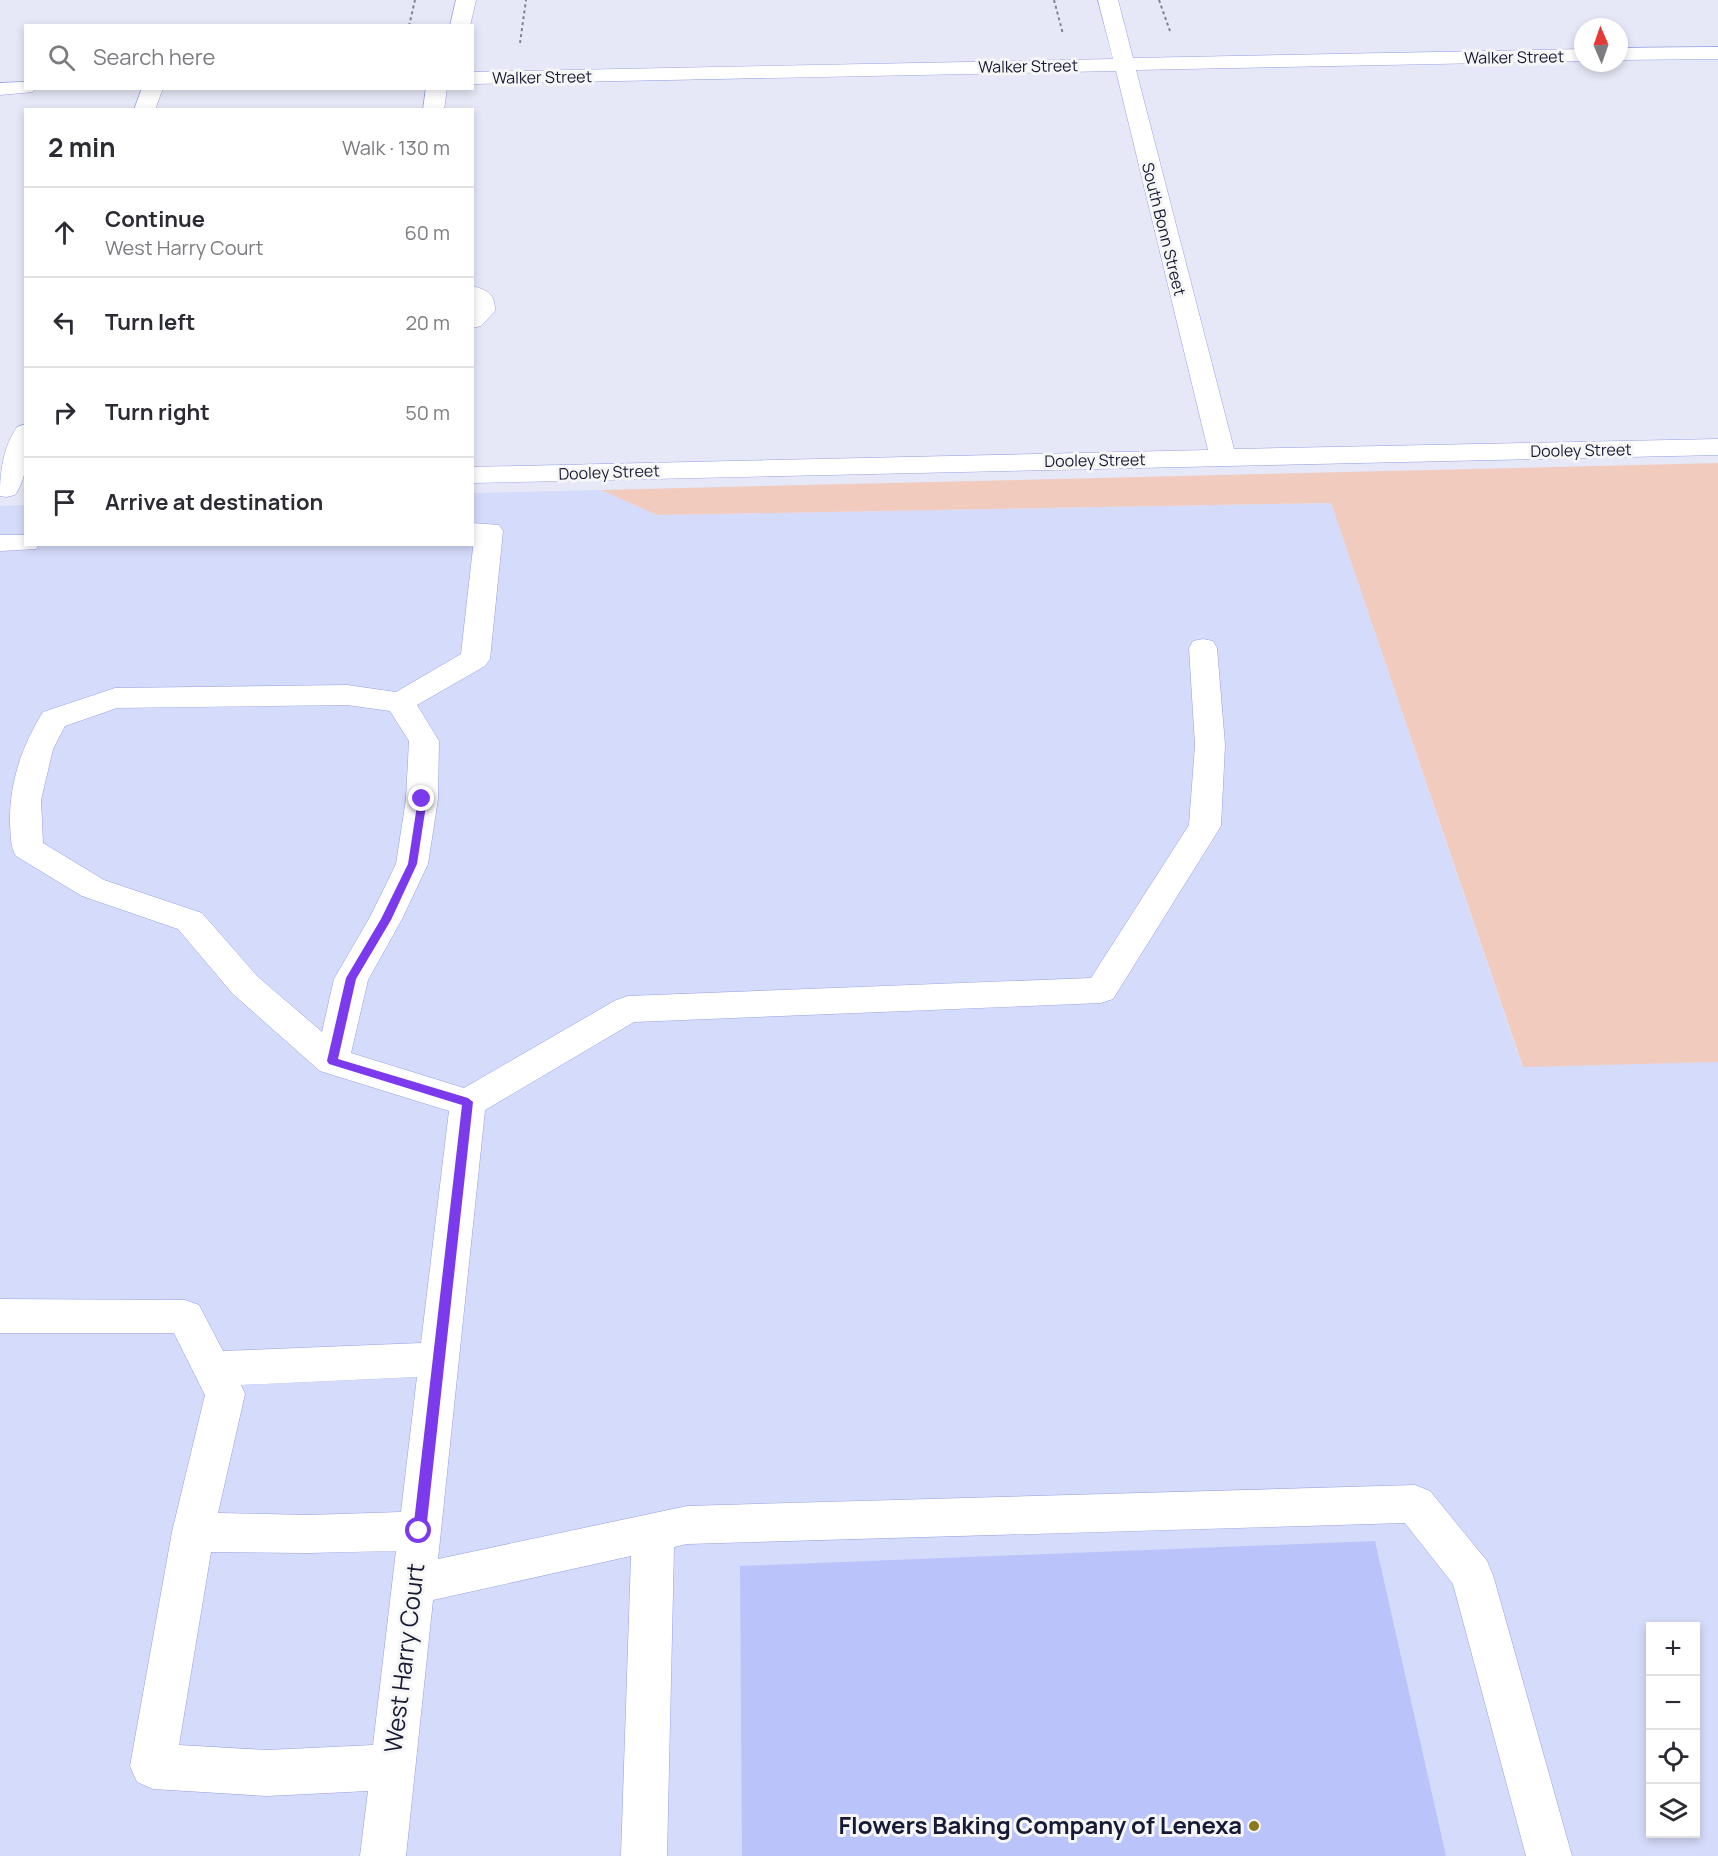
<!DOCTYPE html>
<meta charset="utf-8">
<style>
:root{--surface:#fff;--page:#f2f2f3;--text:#2b2b33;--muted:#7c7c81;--line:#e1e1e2}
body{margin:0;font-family:Manrope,sans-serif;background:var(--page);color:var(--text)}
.controls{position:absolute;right:18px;bottom:18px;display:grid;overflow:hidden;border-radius:0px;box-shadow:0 3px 9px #0003}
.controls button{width:54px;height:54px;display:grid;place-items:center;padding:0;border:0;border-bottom:2px solid var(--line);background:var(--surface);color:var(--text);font:30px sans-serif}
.compass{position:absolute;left:1574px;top:18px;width:54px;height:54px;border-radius:50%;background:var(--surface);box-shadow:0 3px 9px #0003;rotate:358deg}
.stop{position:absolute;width:18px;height:18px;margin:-14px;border:4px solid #7c3aed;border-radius:50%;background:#fff}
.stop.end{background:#7c3aed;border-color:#fff;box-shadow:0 2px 6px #0008}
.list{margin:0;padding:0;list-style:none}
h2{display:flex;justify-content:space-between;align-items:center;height:78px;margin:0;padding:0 24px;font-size:26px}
h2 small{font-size:20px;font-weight:400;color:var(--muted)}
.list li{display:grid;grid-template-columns:39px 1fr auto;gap:18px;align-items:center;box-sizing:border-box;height:90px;padding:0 24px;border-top:2px solid var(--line)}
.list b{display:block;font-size:22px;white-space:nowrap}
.list p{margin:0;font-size:20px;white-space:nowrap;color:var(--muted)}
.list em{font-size:20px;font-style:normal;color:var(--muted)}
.icon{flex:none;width:33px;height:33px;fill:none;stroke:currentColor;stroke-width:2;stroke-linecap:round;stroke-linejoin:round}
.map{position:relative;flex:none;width:1718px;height:1856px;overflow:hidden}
.search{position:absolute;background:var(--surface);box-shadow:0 3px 9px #0003;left:24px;top:24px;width:450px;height:66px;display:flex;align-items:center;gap:15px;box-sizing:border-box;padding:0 21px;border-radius:0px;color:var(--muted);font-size:22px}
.panel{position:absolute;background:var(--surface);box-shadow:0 3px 9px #0003;left:24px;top:108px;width:450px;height:438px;border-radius:0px}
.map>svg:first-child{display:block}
</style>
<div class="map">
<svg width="1718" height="1856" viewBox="0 0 1718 1856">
<rect width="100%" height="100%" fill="#e6e8f7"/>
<!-- built -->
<path fill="#d5dbfa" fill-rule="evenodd" d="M 601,490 L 657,515 L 1331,503 L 1522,1066 L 1718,1062 L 1718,1856 L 0,1856 L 0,506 L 25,505 L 26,544 L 472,544 L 473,493 ZM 1650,1626 L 1696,1626 L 1696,1834 L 1650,1834 Z"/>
<!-- green -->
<polygon fill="#f2cbbf" points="1718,463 1718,1062 1523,1067 1331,503 657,515 601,490"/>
<!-- building -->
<polygon fill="#bbc3fb" points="1375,1541 1446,1856 742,1856 740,1566"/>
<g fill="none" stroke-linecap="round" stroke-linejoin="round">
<defs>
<g id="minor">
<polygon points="456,0 476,0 470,26 450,26"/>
<polygon points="1098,0 1118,0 1133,58 1583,49 1583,61 1136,70 1234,449 1718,439 1718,455 472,483 472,467 1208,450 1116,71 472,84 472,72 1113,59"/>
<polygon points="1718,47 1718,59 1619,60 1619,48"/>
<polygon points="26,82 26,88 36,88 33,92 0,95 0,83"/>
<polygon points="142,88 163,88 155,110 134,110"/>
<polygon points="426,88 447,88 444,110 423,110"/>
<path d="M 472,286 C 488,290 495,294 495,311 L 481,326 L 472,328 Z"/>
<path d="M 26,424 C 26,448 30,474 15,495 L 6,497 L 0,496 C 0,472 3,447 17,427 Z"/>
<path d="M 472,523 L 499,525 L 503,531 L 490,659 L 485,666 L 417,705 L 439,741 L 438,799 L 428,864 L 402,919 L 368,980 L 351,1053 L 464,1088 L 616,1000 L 628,996 L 1091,978 L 1189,825 L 1195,745 L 1189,648 L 1193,641 L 1203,639 L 1213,641 L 1217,648 L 1225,745 L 1221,826 L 1113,999 L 1101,1003 L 634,1022 L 485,1110 L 438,1559 L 687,1506 L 1415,1485 L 1430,1491 L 1487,1561 L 1493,1575 L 1572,1856 L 1526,1856 L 1453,1584 L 1405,1523 L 687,1544 L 674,1547 L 667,1856 L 621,1856 L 631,1556 L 433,1600 L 406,1856 L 360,1856 L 368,1791 L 267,1796 L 153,1789 L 137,1782 L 130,1766 L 172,1532 L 205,1395 L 174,1333 L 0,1333 L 0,1299 L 185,1300 L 199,1305 L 223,1351 L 421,1343 L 449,1111 L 320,1071 L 233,994 L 178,929 L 82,896 L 16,856 C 10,846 11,836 10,824 C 9,783 22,746 43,712 L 115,688 L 347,685 L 396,692 L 461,654 L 474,539 L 472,539 ZM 347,705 L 390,711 L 409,741 L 406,799 L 396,864 L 370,917 L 334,979 L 322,1032 L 257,976 L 202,913 L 104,880 L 43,843 L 41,800 L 53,749 L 65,726 L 117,708 ZM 417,1377 L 401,1512 L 308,1515 L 218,1513 L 245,1394 L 241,1385 ZM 396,1551 L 373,1745 L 267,1750 L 179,1745 L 211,1552 L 308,1553 Z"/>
<polygon points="0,535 26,535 26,544 39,544 36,549 0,551"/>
</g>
</defs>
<!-- minor casing -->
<use href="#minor" stroke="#97a0e4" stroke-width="1"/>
<!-- path -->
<g stroke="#7f8296" stroke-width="2" stroke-dasharray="3 3" stroke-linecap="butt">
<polyline points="1054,0 1063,34"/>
<polyline points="1159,0 1170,31"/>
<polyline points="409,26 415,0"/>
<polyline points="520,43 526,0"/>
</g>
<!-- minor -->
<use href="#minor" fill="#fff" fill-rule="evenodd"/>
</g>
<!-- route -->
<polygon fill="#7c3aed" points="422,796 427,799 417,864 391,920 356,979 338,1059 468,1098 473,1102 426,1531 419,1536 413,1531 462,1105 329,1064 327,1061 346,978 381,919 408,864 418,799"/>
<!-- markers -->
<circle fill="#8a791e" stroke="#f6f6f6" stroke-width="2" cx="1254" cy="1826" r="6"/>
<g text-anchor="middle" stroke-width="6" stroke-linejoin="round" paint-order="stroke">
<!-- far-street labels -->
<g font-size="16" fill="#171a34" stroke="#f6f6f6">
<text transform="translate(1514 57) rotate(-1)" y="6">Walker Street</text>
<text transform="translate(1028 66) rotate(-1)" y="6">Walker Street</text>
<text transform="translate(542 77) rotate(-1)" y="6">Walker Street</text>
<text transform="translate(1164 229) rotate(76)" y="6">South Bonn Street</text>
<text transform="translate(1581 450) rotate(-1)" y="6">Dooley Street</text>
<text transform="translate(1095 460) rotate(-1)" y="6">Dooley Street</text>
<text transform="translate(609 472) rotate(-2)" y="6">Dooley Street</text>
</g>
<!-- near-street labels -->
<g font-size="24" fill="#171a34" stroke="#f6f6f6">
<text transform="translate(405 1658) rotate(-83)" y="8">West Harry Court</text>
</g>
<!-- near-poi labels -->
<g font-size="24" font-weight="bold" fill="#171a34" stroke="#f6f6f6" text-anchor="end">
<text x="1242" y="1834">Flowers Baking Company of Lenexa</text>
</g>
</g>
</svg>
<div class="controls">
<button>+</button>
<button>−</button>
<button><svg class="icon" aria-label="locate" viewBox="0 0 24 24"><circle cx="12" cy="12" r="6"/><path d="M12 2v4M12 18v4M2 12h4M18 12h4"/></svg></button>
<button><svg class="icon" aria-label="layers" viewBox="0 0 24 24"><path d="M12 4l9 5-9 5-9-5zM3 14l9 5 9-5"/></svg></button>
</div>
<svg class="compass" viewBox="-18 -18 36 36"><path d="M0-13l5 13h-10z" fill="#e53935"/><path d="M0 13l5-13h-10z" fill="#7c7c81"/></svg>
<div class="stop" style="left:419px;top:1531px"></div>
<div class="stop end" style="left:422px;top:799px"></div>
<div class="search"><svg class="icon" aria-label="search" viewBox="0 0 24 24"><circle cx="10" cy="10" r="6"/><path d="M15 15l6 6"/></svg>Search here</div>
<section class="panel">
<h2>2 min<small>Walk · 130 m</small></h2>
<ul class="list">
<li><svg class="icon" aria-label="ahead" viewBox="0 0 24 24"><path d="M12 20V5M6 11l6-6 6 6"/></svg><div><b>Continue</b><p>West Harry Court</p></div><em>60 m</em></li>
<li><svg class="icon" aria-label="left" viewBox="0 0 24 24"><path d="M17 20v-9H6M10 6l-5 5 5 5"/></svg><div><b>Turn left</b></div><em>20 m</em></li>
<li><svg class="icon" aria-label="right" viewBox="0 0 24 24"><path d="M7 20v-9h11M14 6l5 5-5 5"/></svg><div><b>Turn right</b></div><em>50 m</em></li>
<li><svg class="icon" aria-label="arrive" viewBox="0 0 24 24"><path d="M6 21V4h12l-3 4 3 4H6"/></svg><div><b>Arrive at destination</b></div></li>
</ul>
</section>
</div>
